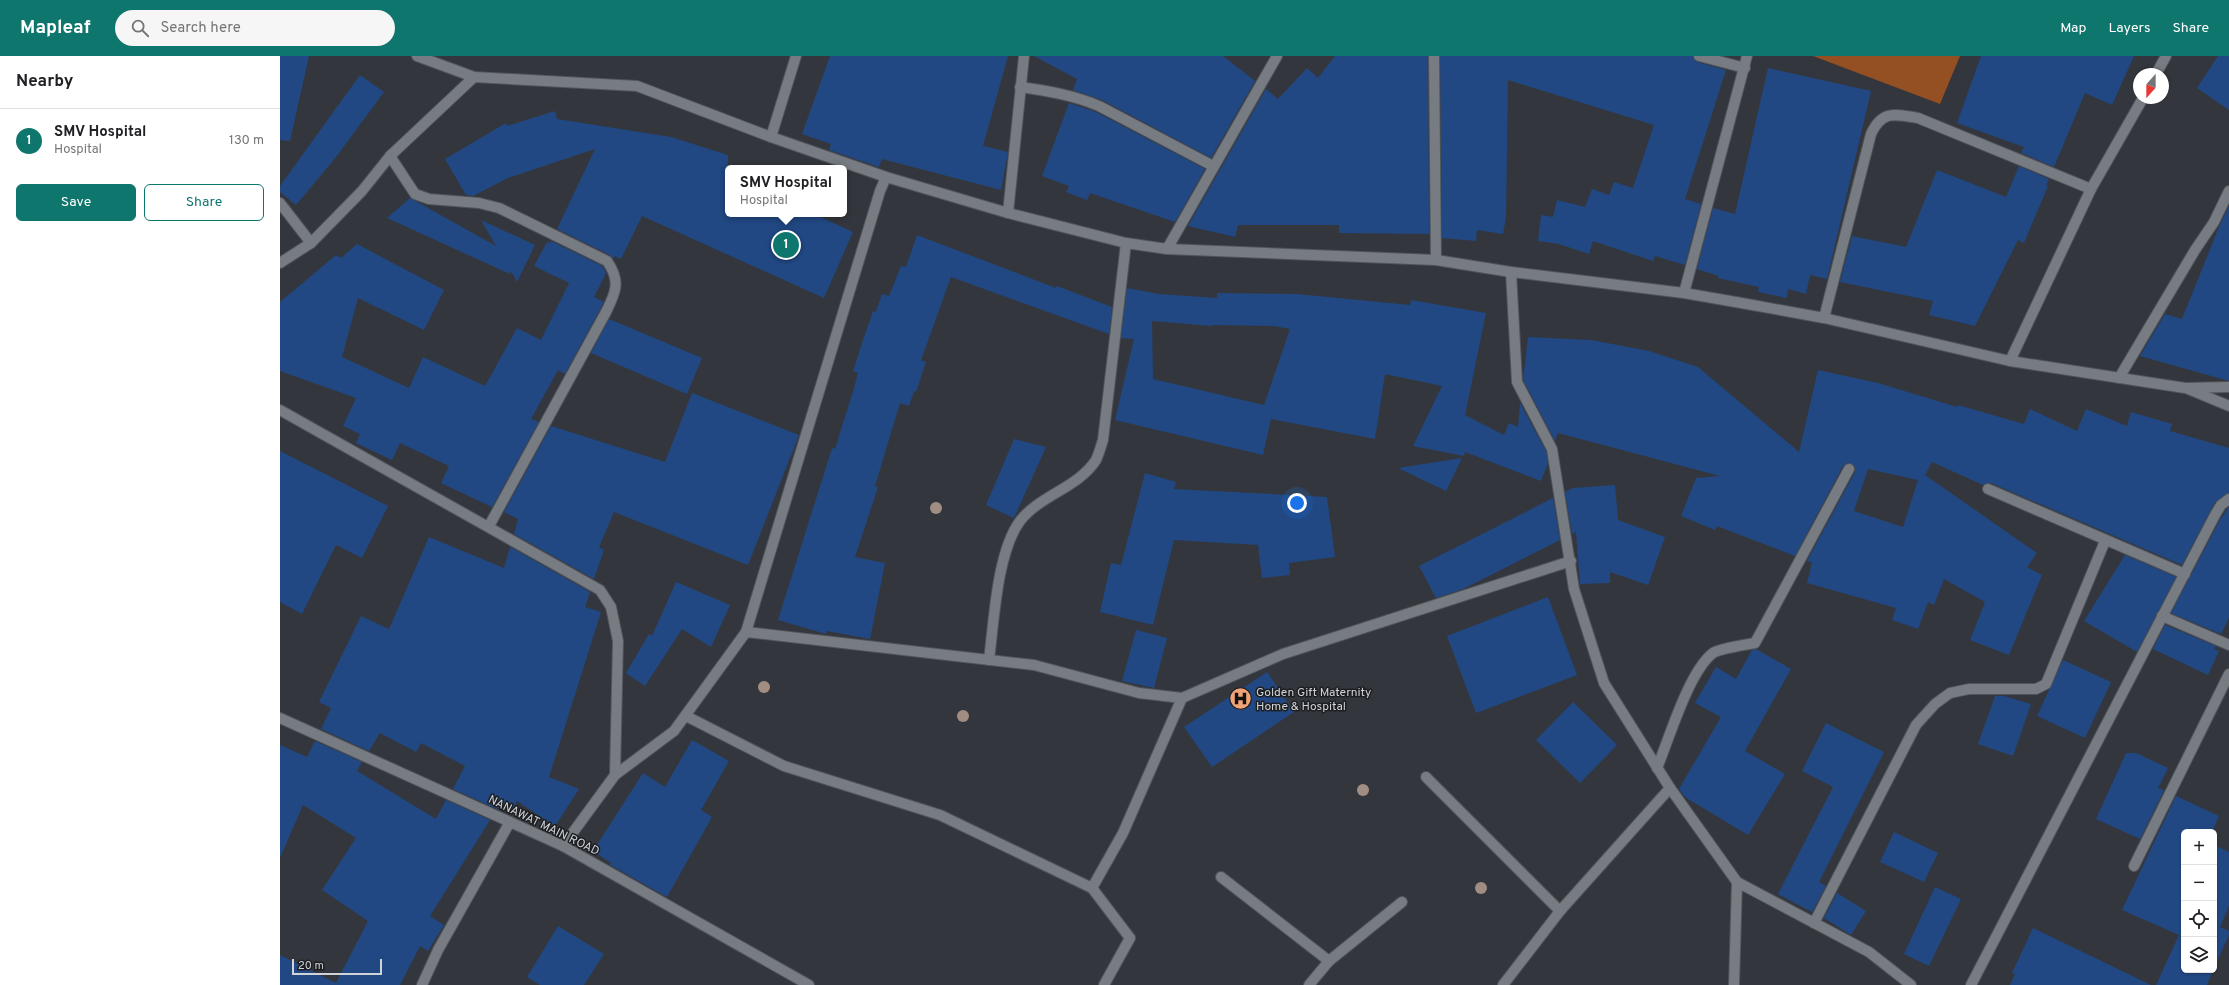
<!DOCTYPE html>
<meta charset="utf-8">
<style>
:root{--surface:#fff;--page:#f6f6f6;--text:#202124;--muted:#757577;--line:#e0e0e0;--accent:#0f766e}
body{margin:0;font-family:Overpass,sans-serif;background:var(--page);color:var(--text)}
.controls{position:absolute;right:12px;bottom:12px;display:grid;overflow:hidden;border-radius:6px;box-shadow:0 1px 3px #0004}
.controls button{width:36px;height:36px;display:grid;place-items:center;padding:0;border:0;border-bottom:1px solid var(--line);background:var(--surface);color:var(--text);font:20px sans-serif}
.compass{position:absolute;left:1853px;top:12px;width:36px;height:36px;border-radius:50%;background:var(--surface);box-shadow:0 1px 3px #0004;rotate:201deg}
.scale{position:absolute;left:12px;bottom:10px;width:90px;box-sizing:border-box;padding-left:4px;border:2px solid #d0d3d7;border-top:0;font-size:11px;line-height:14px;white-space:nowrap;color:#d0d3d7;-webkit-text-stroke:3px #1c1e21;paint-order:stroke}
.you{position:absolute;left:1017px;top:447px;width:14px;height:14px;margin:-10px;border:3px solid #fff;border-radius:50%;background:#1a73e8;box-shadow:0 0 0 6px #1a73e833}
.badge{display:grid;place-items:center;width:26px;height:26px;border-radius:50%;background:var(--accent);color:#fff;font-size:13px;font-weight:700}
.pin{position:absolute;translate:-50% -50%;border:2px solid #fff;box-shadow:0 1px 4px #0006}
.popup{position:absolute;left:445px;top:109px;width:122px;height:52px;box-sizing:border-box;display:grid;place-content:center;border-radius:6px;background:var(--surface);filter:drop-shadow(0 1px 3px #0005);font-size:13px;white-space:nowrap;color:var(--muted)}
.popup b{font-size:15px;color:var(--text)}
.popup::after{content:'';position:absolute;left:50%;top:100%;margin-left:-8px;border:8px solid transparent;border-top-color:var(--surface)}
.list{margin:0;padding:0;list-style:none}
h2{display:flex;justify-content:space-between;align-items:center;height:52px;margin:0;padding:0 16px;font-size:17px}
h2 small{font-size:13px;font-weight:400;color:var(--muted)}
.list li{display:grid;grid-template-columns:26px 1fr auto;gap:12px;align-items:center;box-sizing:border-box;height:64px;padding:0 16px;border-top:1px solid var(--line)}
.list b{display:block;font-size:15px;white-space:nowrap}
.list p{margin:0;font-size:13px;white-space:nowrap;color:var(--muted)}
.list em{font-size:13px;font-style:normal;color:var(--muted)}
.actions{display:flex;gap:8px;padding:12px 16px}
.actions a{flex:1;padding:9px 0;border:1px solid var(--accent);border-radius:6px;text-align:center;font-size:14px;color:var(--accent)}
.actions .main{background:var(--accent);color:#fff}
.icon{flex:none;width:22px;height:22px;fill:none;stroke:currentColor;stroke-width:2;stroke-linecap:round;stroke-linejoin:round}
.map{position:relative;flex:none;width:1949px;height:929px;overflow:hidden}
header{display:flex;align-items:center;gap:24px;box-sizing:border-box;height:56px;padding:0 20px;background:var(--accent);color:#fff}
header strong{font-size:19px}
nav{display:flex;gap:22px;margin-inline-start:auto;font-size:14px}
.search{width:280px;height:36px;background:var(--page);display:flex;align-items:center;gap:10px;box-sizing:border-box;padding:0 14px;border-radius:22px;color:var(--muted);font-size:15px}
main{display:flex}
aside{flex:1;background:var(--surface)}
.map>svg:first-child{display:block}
</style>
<header>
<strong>Mapleaf</strong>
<div class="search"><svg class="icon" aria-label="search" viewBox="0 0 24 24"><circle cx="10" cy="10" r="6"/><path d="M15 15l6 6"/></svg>Search here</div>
<nav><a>Map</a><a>Layers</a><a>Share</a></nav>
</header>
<main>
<aside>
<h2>Nearby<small></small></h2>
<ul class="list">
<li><span class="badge">1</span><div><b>SMV Hospital</b><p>Hospital</p></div><em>130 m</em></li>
</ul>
<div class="actions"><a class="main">Save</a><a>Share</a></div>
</aside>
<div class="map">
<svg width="1949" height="929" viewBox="0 0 1949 929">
<rect width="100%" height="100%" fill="#33373d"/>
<!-- forest -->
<polygon fill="#944f23" points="1533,0 1680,0 1660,48"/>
<!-- building -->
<g fill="#214883" fill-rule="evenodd">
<polygon points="0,0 29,0 10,85 0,84"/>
<polygon points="550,0 728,0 703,90 728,96 721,134 602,103 599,111 549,94 551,88 522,78"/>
<polygon points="754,0 943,0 975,25 931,102 822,44 793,34 797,23"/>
<polygon points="1055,0 1148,0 1149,178 1059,177 1059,169 958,169 955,181 908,170 986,33 998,43 1027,12 1038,22"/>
<polygon points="1160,0 1413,0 1417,6 1446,14 1405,143 1421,148 1405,209 1375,200 1373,205 1313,185 1309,198 1279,188 1258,185 1261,159 1273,161 1277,144 1305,151 1312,133 1329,139 1334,126 1353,132 1374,69 1228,24 1226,161 1223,178 1197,174 1196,185 1162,182"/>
<polygon points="1701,0 1854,0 1832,49 1805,37 1774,111 1744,98 1741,97 1744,91 1677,67"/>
<polygon points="1938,0 1949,0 1949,54 1917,32"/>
<polygon points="1488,12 1591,35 1547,223 1530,219 1526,238 1508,233 1507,242 1478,236 1479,231 1438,222 1439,220 1417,213 1433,152 1455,158"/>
<polygon points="80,19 104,36 56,101 16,149 0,136 0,130"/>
<polygon points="789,47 816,56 925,113 895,166 810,137 807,144 786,136 789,130 762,120"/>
<polygon points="275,55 277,63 391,81 448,99 448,158 534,158 573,176 544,242 362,160 341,203 335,200 333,203 330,199 277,173 315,93 228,122 193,140 186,139 165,103 226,67 227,70"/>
<polygon points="1739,110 1769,123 1766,129 1768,130 1744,187 1738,184 1695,270 1649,259 1653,245 1560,226 1572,180 1626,191 1657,114 1726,141"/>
<polygon points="130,142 216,190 201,164 255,189 237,226 231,215 230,218 107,162"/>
<polygon points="1949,150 1949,325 1860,300 1885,258 1902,263 1939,171"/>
<polygon points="637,179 776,232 777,230 832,251 829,278 671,221 641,304 646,306 636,336 634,335 629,350 620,347 595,430 598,431 575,501 605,507 590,583 547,575 546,578 498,564 552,392 555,393 574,332 578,317 573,315 584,281 593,255 596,256 602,238 609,240 621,210 626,211"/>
<polygon points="271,185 322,210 326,217 314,241 324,246 285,318 278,314 251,363 259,366 212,451 161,427 169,410 120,387 112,404 76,387 80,378 63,370 76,342 0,315 0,246 56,199 61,202 77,188 164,234 144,274 78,242 62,301 129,332 143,301 205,330 237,272 261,284 289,227 254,210 267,186 270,187"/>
<path d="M 847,232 L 879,238 L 937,242 L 937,237 L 1017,238 L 1130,249 L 1131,244 L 1206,257 L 1185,359 L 1224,379 L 1229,367 L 1238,371 L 1240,347 L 1266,395 L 1268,407 L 1261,425 L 1185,396 L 1184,400 L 1133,390 L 1162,330 L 1105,318 L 1095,383 L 991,363 L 983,399 L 835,364 L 854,283 L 841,282 ZM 872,265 L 932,270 L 933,269 L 994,270 L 1010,273 L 984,349 L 873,323 Z"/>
<polygon points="329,263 422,302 407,338 311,297"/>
<path d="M 1248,281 L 1311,284 L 1348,291 L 1369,295 L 1418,311 L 1519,396 L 1538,314 L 1598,327 L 1677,351 L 1678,349 L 1744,368 L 1750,353 L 1797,375 L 1806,353 L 1847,370 L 1851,356 L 1892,368 L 1890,375 L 1949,392 L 1949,437 L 1935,446 L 1902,509 L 1711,427 L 1703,429 L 1652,406 L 1645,419 L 1757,497 L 1747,511 L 1762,519 L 1729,599 L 1690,584 L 1705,546 L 1664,523 L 1654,549 L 1648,546 L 1638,573 L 1612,564 L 1616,552 L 1527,527 L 1532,506 L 1527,505 L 1575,416 L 1575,412 L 1572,408 L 1568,407 L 1563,410 L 1515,500 L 1437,470 L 1435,474 L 1401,460 L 1416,422 L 1440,420 L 1278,377 L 1275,385 L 1243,324 ZM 1588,413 L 1638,424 L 1623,471 L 1574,455 Z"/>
<polygon points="412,337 519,379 468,509 334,456 319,491 324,494 314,523 234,478 238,463 224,456 271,370 385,406"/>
<polygon points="734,383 766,391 734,462 706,449"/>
<polygon points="0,395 108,450 82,502 56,489 22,558 0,546"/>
<polygon points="1182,402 1166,435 1118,412"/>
<polygon points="865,417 896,426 894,433 1047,441 1055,501 1009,507 1010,519 982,522 978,489 894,484 873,569 820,556 831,507 841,509"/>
<polygon points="1335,429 1338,464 1385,481 1368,529 1330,516 1330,527 1300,528 1296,476 1292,478 1285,436 1293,432"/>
<polygon points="1273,442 1280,484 1183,533 1156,542 1139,510"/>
<polygon points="1949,451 1949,562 1941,578 1891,557 1941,462"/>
<polygon points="149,481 224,512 230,491 310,536 305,551 321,556 269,721 299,733 275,770 237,745 232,755 220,748 217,753 173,733 185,710 141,687 136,696 100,677 89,695 41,673 51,652 39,646 81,560 109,573"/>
<polygon points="1845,499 1896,521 1857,596 1804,565"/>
<polygon points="396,526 450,549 431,591 402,573 365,630 346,617 369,578 372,580"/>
<polygon points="1268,541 1297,619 1196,657 1167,580"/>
<polygon points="1885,569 1936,590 1934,593 1939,595 1928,619 1873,593"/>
<polygon points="856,574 887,582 874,632 842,625"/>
<polygon points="1476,593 1511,613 1465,695 1505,718 1468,779 1405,741 1399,733 1441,661 1415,647 1436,611 1456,623 1472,594"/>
<polygon points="1783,604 1831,626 1805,682 1757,660"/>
<polygon points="987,616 1014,656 932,711 904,671"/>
<polygon points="1715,640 1724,640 1751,648 1733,700 1698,688"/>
<polygon points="1293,646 1337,689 1300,727 1256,684"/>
<polygon points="1546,667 1604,696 1539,826 1546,830 1532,856 1498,838 1553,731 1522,715"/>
<polygon points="412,684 449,705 421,754 432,761 387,841 334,811 330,809 331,807 313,795 363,717 385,731"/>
<polygon points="35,685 82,706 77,715 156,763 166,744 210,764 150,860 164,869 148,895 140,890 120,929 0,929 0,899 56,927 88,865 42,834 76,782 23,749 0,802 0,689 27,701"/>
<polygon points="1846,697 1856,697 1888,712 1878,732 1884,734 1860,783 1816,763"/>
<polygon points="1896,740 1939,760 1932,776 1904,776 1904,914 1933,914 1927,929 1876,929 1899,879 1842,854"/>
<polygon points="1614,776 1658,797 1644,826 1600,806"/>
<polygon points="1934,789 1949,796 1949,850 1940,871 1949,875 1949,879 1934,912"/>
<polygon points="1655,831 1681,843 1649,910 1624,898"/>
<polygon points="1557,837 1586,855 1571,879 1544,862"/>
<polygon points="278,870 324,898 304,929 260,929 247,921"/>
<polygon points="1753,872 1871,929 1730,929 1735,918 1732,917"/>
</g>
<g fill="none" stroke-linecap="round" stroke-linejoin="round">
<defs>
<g id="street">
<polyline points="137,0 194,21"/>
<polyline points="1154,0 1156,204"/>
<polyline points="1419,0 1465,12"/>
<polyline points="1876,18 1886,0"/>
<path d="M 740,31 C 768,35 793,39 819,50 L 933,110"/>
<polyline points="491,81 516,0"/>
<path d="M 110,100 L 135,138 L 149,143 L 199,147 L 219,152 L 327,205 C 341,225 336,236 326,256 L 209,470"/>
<polyline points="0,147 31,187"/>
<polyline points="728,157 744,0"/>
<polyline points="887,193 997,0"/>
<polyline points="1231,216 1237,326 1272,393 1294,533 1324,627 1390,732 1457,826 1589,896 1631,929"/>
<polyline points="1404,237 1467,0"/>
<path d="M 1544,262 L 1591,78 C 1602,54 1615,58 1638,62 L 1811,133"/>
<polyline points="1730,305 1811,133 1863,42"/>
<polyline points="1839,322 1915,194 1934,166 1949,135"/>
<polyline points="0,354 320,534 331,551 338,585 335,719"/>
<polyline points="1708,433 1905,518"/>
<polyline points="1882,560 1949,589"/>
<polyline points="466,576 754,609 859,637 902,642 1003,598 1291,505"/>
<path d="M 709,604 C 714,565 717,496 740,465 C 760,439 798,432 816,404 C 819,398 821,390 823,384 L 846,187"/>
<polyline points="406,660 504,710 660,759 812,832 850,882 824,929"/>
<polyline points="0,662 283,790 529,929"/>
<path d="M 1377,712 C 1389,683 1409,615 1433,597 C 1441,592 1465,589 1475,587 L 1569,413"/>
<polyline points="1146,721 1280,855"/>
<polyline points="283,790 335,719 394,675 466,576 600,135 606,121"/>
<polyline points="1854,810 1949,618"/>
<polyline points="941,821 1049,905"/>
<polyline points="812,832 843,777 902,642"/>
<polyline points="1534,867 1636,669 1655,648 1670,637 1689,633 1756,633 1766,628 1825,485"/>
<polyline points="142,929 158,894 230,766"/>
<polyline points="1029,929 1049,905 1122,846"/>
<polyline points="1223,929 1280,855 1390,732"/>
<polyline points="1454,929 1457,826"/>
<polyline points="1691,929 1935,459 1941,449 1949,443"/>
</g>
<g id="secondary">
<polyline points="0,207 31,187 82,135 110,100 194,21 357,30 491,81 606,121 728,157 846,187 887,193 1156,204 1231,216 1404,237 1467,248 1544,262 1730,305 1905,332 1949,331"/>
<polyline points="1908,333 1949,350"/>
</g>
</defs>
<!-- street casing -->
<use href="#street" stroke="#51545a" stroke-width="12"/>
<!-- secondary casing -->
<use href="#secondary" stroke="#51545a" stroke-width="12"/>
<!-- street -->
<use href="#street" stroke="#777c83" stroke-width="10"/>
<!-- secondary -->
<use href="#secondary" stroke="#777c83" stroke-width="10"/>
</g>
<!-- trees -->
<g fill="#a28d83">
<circle cx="656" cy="452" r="6"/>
<circle cx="484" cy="631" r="6"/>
<circle cx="683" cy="660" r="6"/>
<circle cx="1083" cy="734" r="6"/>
<circle cx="1201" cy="832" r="6"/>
</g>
<!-- icons -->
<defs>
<symbol id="hospital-disc" viewBox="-11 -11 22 22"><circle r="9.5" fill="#efa377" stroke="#1c1e21"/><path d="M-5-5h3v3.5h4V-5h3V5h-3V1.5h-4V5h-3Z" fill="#111"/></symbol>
</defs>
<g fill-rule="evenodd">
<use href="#hospital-disc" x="948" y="630" width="25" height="25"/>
</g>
<g text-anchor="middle" stroke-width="3" stroke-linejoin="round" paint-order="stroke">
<!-- poi labels -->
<g font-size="12" fill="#d0d3d7" stroke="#1c1e21" text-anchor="start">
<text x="976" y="640">Golden Gift Maternity<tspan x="976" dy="14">Home &amp; Hospital</tspan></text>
</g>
<!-- street labels -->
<g font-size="12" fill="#d0d3d7" stroke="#1c1e21">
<text transform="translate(264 769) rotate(26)" y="4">NANAWAT MAIN ROAD</text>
</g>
</g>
</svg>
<div class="controls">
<button>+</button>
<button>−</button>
<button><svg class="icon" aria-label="locate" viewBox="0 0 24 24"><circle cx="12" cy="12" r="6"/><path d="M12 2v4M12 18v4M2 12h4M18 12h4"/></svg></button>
<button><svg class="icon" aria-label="layers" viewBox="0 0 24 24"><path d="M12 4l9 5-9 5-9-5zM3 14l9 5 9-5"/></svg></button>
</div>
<svg class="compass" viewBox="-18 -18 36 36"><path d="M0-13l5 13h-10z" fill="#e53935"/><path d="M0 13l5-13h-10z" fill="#757577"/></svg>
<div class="scale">20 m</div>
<div class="you"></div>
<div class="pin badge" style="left:506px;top:189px">1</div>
<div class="popup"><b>SMV Hospital</b>Hospital</div>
</div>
</main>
